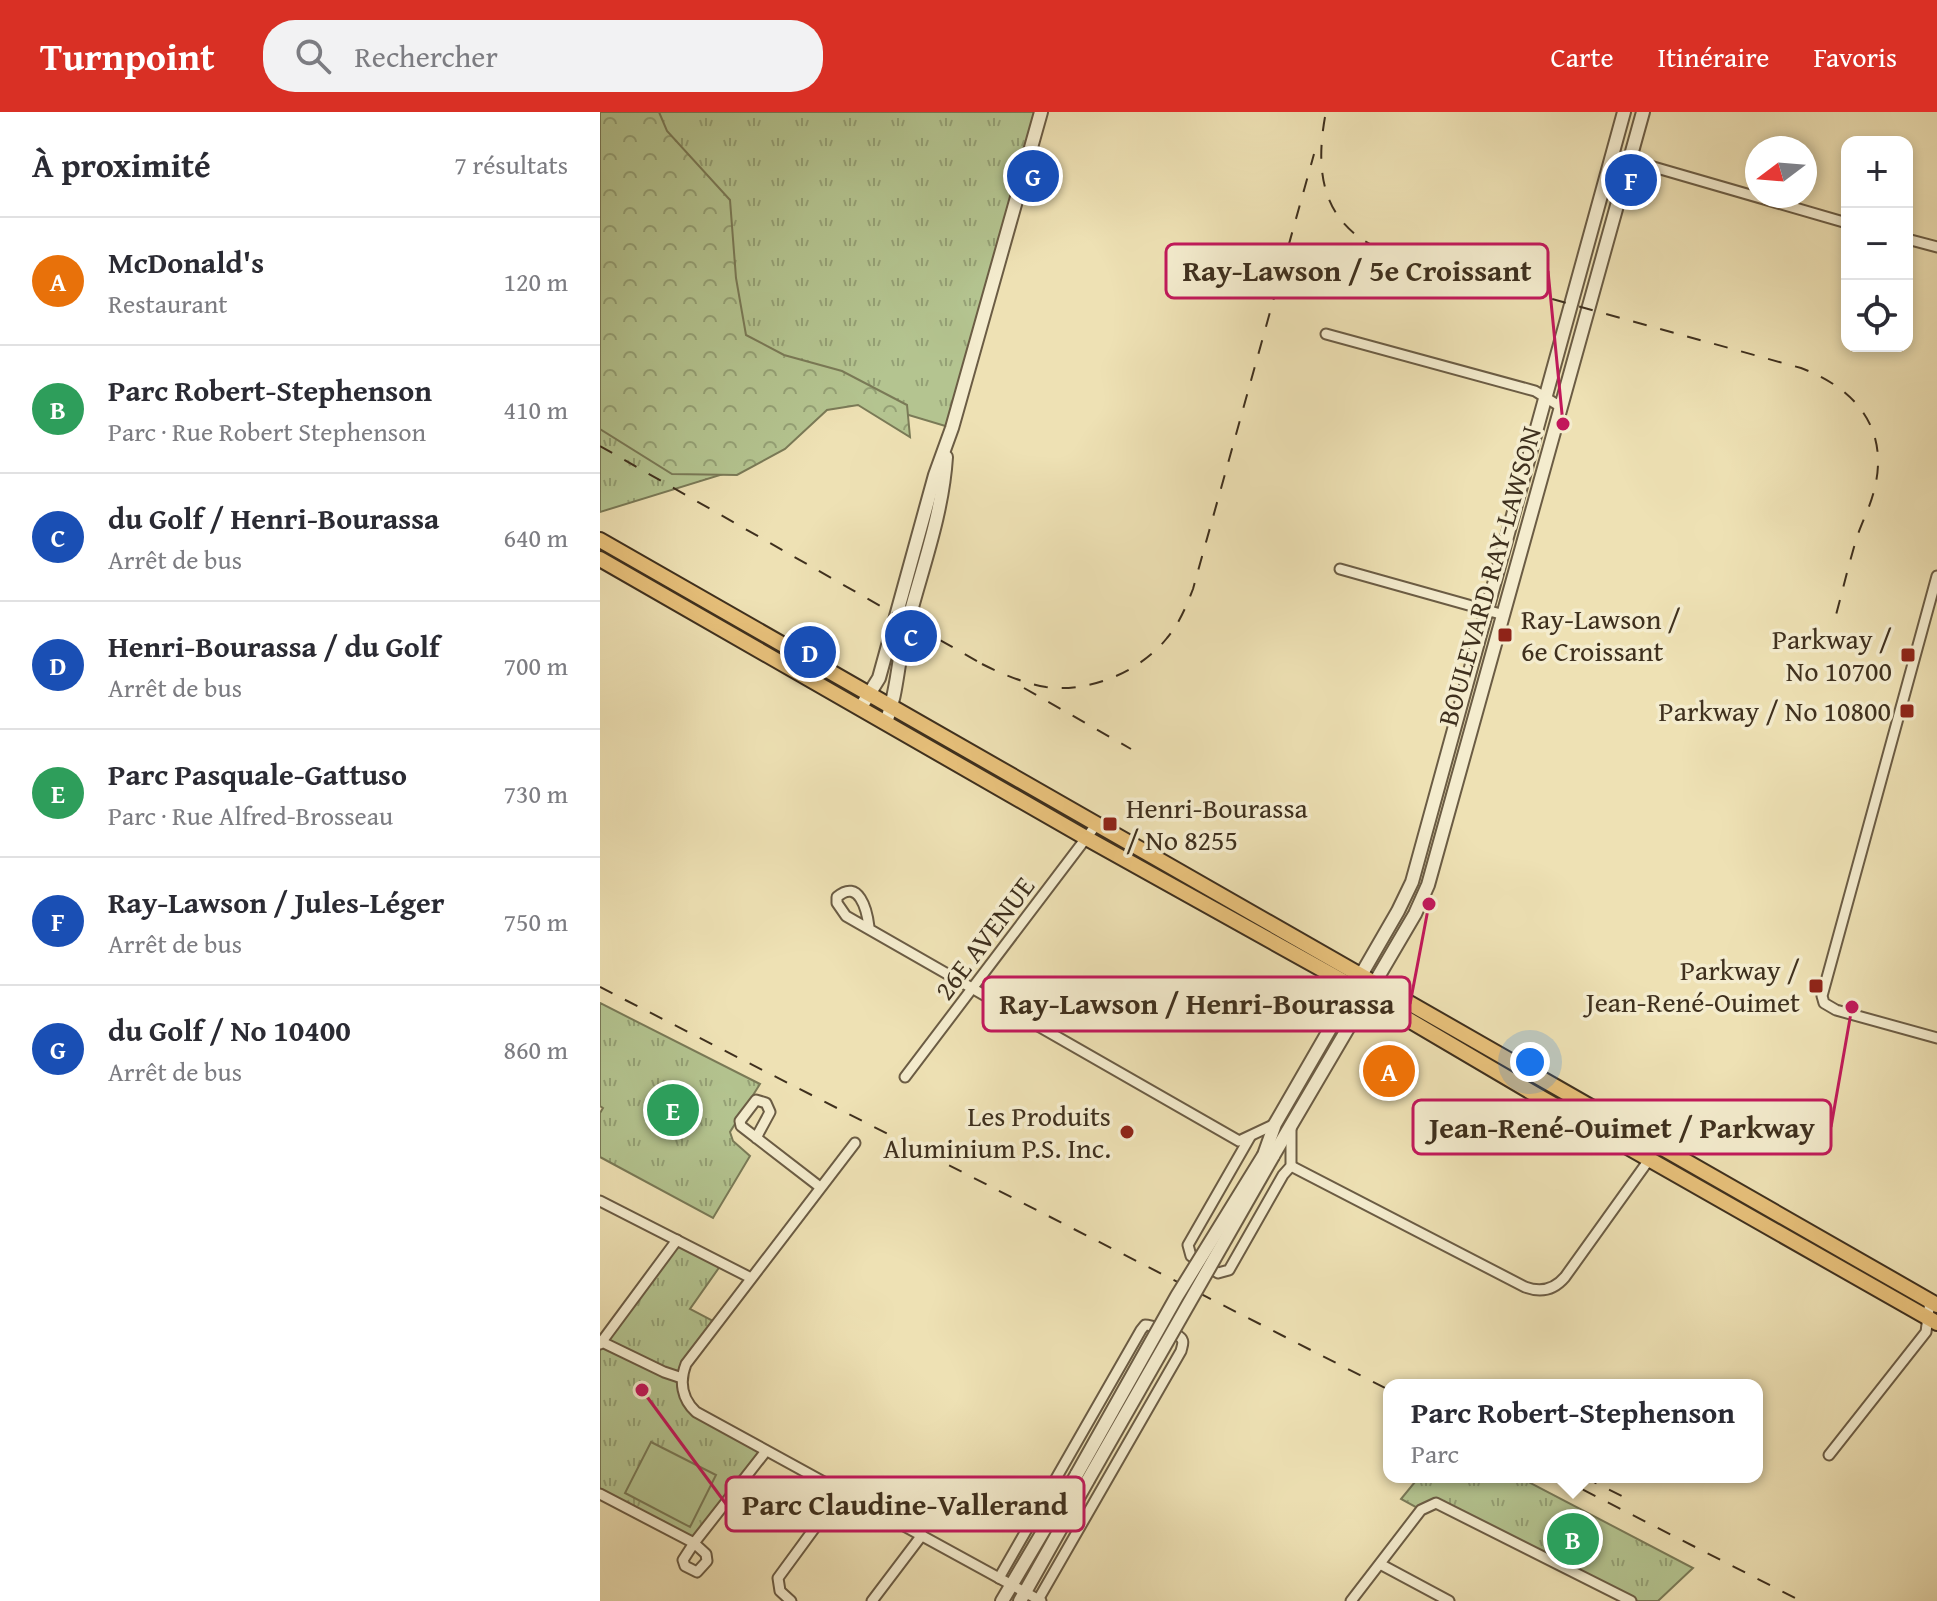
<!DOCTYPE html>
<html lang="fr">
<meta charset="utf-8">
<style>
:root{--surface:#fff;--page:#f2f2f3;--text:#2b2b33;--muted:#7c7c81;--line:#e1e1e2;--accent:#d93025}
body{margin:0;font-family:"Gentium Book Plus",serif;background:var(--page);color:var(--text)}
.controls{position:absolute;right:24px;top:24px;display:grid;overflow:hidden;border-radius:16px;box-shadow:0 4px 12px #0003}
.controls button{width:72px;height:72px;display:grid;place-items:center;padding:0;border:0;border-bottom:2px solid var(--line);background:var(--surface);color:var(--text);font:40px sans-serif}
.compass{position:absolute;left:1145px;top:24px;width:72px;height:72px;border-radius:50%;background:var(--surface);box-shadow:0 4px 12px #0003;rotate:254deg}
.you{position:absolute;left:930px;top:950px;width:28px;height:28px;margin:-20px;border:6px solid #fff;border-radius:50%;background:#1a73e8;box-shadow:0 0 0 12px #1a73e833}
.badge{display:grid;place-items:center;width:52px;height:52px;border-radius:50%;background:var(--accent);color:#fff;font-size:26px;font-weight:700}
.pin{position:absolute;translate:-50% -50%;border:4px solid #fff;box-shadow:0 2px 8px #0006}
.popup{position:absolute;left:783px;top:1267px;width:380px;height:104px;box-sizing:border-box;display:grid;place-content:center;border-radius:16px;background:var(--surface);filter:drop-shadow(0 2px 6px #0005);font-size:26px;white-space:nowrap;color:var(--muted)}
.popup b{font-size:30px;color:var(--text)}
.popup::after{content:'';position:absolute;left:50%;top:100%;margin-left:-16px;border:16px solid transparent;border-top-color:var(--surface)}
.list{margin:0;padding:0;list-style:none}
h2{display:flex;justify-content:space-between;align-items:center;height:104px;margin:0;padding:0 32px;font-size:34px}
h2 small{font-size:26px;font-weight:400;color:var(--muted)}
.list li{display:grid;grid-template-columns:52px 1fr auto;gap:24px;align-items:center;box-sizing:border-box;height:128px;padding:0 32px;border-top:2px solid var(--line)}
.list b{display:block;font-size:30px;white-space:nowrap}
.list p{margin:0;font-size:26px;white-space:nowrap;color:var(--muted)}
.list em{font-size:26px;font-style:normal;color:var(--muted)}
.icon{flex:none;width:44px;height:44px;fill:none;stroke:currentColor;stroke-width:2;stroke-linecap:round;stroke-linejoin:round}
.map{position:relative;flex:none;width:1337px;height:1489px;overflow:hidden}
header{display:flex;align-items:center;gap:48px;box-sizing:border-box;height:112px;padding:0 40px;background:var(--accent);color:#fff}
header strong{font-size:38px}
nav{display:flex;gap:44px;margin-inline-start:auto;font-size:28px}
.search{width:560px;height:72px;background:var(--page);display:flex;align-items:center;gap:20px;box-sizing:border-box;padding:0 28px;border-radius:32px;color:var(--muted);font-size:30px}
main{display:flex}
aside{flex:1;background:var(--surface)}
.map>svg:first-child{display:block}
</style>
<header>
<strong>Turnpoint</strong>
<div class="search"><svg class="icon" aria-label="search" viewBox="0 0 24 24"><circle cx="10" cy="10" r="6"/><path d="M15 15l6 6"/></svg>Rechercher</div>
<nav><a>Carte</a><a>Itinéraire</a><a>Favoris</a></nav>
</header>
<main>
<aside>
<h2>À proximité<small>7 résultats</small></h2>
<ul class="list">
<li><span class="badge" style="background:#e8710a">A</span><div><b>McDonald's</b><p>Restaurant</p></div><em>120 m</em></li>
<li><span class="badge" style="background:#2e9e5b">B</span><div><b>Parc Robert-Stephenson</b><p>Parc · Rue Robert Stephenson</p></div><em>410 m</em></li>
<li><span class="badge" style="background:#1a4fb4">C</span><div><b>du Golf / Henri-Bourassa</b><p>Arrêt de bus</p></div><em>640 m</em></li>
<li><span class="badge" style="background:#1a4fb4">D</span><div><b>Henri-Bourassa / du Golf</b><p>Arrêt de bus</p></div><em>700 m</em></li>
<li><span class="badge" style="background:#2e9e5b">E</span><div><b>Parc Pasquale-Gattuso</b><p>Parc · Rue Alfred-Brosseau</p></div><em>730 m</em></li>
<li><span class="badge" style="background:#1a4fb4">F</span><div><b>Ray-Lawson / Jules-Léger</b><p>Arrêt de bus</p></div><em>750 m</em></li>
<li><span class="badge" style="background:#1a4fb4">G</span><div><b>du Golf / No 10400</b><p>Arrêt de bus</p></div><em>860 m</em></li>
</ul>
</aside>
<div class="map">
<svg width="1337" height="1489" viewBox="0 0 1337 1489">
<defs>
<pattern id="grass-tufts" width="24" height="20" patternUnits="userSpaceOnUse" patternTransform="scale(2)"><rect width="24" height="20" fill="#b4c490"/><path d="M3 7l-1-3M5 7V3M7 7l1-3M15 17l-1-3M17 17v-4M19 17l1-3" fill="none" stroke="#94a075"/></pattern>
<pattern id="forest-crowns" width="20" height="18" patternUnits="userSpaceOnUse" patternTransform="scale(2)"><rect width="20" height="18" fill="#b4c490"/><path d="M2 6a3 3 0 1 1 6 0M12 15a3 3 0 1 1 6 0" fill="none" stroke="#94a075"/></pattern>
</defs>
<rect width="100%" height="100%" fill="#eee1b4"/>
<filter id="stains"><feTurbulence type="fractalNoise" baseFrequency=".0025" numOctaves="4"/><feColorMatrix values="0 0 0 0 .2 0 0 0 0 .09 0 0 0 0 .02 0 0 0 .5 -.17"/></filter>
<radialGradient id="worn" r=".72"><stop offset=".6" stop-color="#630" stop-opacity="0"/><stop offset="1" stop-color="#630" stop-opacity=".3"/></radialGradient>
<!-- grass -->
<g fill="url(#grass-tufts)" stroke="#7a7a57" stroke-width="2">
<polygon points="0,0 440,0 352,316 195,269 143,356 0,400"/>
<polygon points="0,891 160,972 130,1020 133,1029 150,1044 113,1106 0,1045 0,1001 3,996 0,994"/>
<polygon points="77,1128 123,1150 90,1197 117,1211 86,1252 87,1290 166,1339 94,1431 0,1382 0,1231"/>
<polygon points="819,1365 919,1365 1093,1456 1058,1489 1031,1489 840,1392 821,1398 801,1387"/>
</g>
<!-- forest -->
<polygon fill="url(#forest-crowns)" stroke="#7a7a57" stroke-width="2" points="0,0 59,0 67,19 130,88 136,166 146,223 184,243 242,259 307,293 310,325 258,293 227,298 185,337 137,363 72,362 0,317"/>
<!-- garden -->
<polygon fill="#b4c490" stroke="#7a7a57" stroke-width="2" points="51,1330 116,1363 90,1415 25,1381"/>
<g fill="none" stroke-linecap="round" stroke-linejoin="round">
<defs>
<g id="minor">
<polyline points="1012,43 1247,111"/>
<polyline points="1307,127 1337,135"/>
<polyline points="726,222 935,279 961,295"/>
<polyline points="740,457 904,503"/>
<polyline points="1337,464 1222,884 1224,891 1236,898 1337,926"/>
<path d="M 269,815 C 267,798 259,766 237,785 L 237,791 L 246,804 L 639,1029 L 675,1012"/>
<polyline points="305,965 496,713"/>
<polyline points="650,1025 588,1133 591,1144 618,1161 629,1158 683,1063 691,1054 691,1015"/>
<polyline points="156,1026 170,1000 166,991 156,988 140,1009 141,1014 220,1075"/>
<path d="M 255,1031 L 86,1252 C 79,1270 82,1287 96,1300 L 441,1489"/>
<path d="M 691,1054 L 925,1175 C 941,1181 954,1178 965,1165 L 1051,1045"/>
<polyline points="0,1089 151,1166"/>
<polyline points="0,1229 64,1260 82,1266"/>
<polyline points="0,1232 77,1128"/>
<polyline points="1229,1343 1326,1220 1330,1189"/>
<polyline points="0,1382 94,1431 106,1442 107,1449 97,1460 85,1454 83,1448 94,1431 166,1339"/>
<polyline points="780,1452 849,1489"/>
<path d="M 399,1466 L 541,1218 L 545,1213 C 551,1213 576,1221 580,1225 C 585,1229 582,1234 581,1239 L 438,1488"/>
<polyline points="191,1489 180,1479 178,1466 241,1380"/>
<polyline points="272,1489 322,1423"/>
<polyline points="751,1489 821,1398 836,1391 1031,1489"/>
</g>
<g id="tertiary">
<polyline points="261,595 279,566 335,363 352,316 441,0"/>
<path d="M 286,610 C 297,582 297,555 304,526 C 318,466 342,408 346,345"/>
<polyline points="664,1043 675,1012 798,799 812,770 1024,0"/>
<polyline points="673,1044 815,802 828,773 1043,0"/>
<polyline points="402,1489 477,1362"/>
<polyline points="420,1489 488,1368"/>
</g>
<g id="primary">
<polyline points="0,428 1337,1193"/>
<polyline points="0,447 488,727 741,868 938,984 1337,1211"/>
</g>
</defs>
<!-- minor casing -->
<use href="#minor" stroke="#6b5c44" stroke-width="13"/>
<!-- tertiary casing -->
<use href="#tertiary" stroke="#6b5c44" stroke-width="16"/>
<!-- primary casing -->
<use href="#primary" stroke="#3f301e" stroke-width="18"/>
<!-- minor -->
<use href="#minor" stroke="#f4ecce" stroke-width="9"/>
<!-- tertiary -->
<use href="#tertiary" stroke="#f4ecce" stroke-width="12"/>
<!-- primary -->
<use href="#primary" stroke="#e7c07a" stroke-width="14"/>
<!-- rail -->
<g stroke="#3f301e" stroke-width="2" stroke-dasharray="14 14" stroke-linecap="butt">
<path d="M 725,5 C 713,72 728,121 797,144 L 1201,256 C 1257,277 1290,318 1274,379 C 1270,395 1262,410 1257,425 C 1249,451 1243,477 1236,503"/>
<polyline points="0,334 389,556"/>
<path d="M 382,552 C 402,562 423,571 446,575 C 489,581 540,560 567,526 C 579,512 586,495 593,477 L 714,42"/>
<polyline points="424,576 531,637"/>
<polyline points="0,875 789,1278"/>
<polyline points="958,1365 1201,1489"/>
<polyline points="984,1365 1022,1384"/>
</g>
<defs>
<g id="tertiary-bridge">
<polyline points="477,1362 577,1184 664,1043"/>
<polyline points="488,1368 673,1044"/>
</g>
</defs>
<!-- tertiary-bridge casing -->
<use href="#tertiary-bridge" stroke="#6b5c44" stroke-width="16" stroke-linecap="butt"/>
<!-- tertiary-bridge -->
<use href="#tertiary-bridge" stroke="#f4ecce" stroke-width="12"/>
</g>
<!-- markers -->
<g fill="#8f2418" stroke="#f4ecce" stroke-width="3">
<rect x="897" y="515" width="16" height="16" rx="4"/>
<rect x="1300" y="535" width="16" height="16" rx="4"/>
<rect x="1299" y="591" width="16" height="16" rx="4"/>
<rect x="502" y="704" width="16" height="16" rx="4"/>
<rect x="1208" y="866" width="16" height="16" rx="4"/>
<circle cx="527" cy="1020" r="8"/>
</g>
<g text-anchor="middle" stroke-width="7" stroke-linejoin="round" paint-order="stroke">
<!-- street labels -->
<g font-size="28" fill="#3f301e" stroke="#f4ecce">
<text transform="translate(889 464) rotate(-74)" y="10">BOULEVARD RAY-LAWSON</text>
<text transform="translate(384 826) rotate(-53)" y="10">26E AVENUE</text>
</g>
<!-- poi labels -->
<g font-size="28" fill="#3f301e" stroke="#f4ecce" text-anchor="end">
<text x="921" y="517" text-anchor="start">Ray-Lawson /<tspan x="921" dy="32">6e Croissant</tspan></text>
<text x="1292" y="537">Parkway /<tspan x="1292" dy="32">No 10700</tspan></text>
<text x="1291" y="609">Parkway / No 10800</text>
<text x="526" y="706" text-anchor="start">Henri-Bourassa<tspan x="526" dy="32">/ No 8255</tspan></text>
<text x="1200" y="868">Parkway /<tspan x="1200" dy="32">Jean-René-Ouimet</tspan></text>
<text x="511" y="1014">Les Produits<tspan x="511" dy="32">Aluminium P.S. Inc.</tspan></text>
</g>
</g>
<!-- callouts -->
<path fill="none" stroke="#c2185b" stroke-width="3" d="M963 312L948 159M829 792L810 892M1252 895L1231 1015M42 1278L126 1392"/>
<g fill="#c2185b" stroke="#f4ecce" stroke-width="3">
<circle cx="963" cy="312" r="8"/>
<circle cx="829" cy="792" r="8"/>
<circle cx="1252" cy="895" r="8"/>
<circle cx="42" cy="1278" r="8"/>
</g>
<g fill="#f4ecce" stroke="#c2185b" stroke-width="3">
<rect x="566" y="132" width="382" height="54" rx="8"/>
<rect x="383" y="865" width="427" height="54" rx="8"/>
<rect x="813" y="988" width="418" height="54" rx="8"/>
<rect x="126" y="1365" width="358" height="54" rx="8"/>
</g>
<g font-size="30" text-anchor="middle" font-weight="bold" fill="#3f301e">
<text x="757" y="169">Ray-Lawson / 5e Croissant</text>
<text x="597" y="902">Ray-Lawson / Henri-Bourassa</text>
<text x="1022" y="1026">Jean-René-Ouimet / Parkway</text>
<text x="305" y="1403">Parc Claudine-Vallerand</text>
</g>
<rect width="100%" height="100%" filter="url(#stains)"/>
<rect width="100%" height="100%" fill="url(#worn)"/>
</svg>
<div class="controls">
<button>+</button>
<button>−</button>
<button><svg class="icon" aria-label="locate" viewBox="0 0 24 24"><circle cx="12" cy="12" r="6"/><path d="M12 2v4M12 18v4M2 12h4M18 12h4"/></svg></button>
</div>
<svg class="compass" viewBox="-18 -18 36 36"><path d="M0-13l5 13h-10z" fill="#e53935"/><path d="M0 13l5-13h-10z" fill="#7c7c81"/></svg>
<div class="you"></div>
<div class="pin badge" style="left:789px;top:959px;background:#e8710a">A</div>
<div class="pin badge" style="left:973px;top:1427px;background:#2e9e5b">B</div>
<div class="popup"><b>Parc Robert-Stephenson</b>Parc</div>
<div class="pin badge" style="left:311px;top:524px;background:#1a4fb4">C</div>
<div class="pin badge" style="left:210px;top:540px;background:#1a4fb4">D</div>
<div class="pin badge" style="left:73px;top:998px;background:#2e9e5b">E</div>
<div class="pin badge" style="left:1031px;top:68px;background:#1a4fb4">F</div>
<div class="pin badge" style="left:433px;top:64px;background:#1a4fb4">G</div>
</div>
</main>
